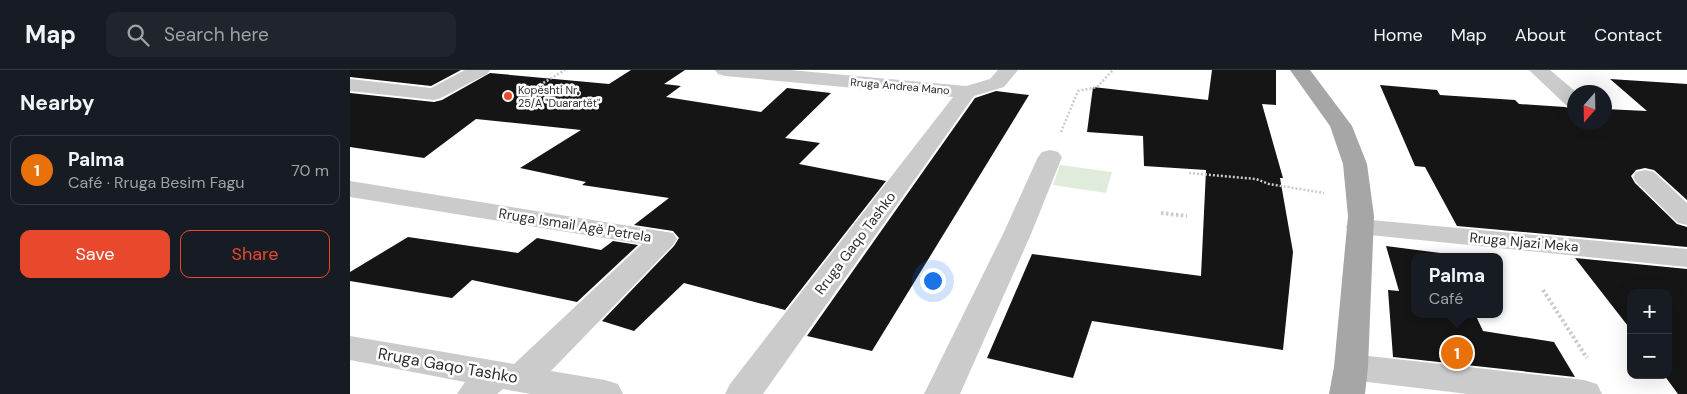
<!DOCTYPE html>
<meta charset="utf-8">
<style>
:root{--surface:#171b24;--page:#20242c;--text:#f1f3f6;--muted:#9ea1a6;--line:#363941;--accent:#e8492c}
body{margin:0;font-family:"DM Sans",sans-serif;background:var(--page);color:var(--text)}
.controls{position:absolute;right:15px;bottom:15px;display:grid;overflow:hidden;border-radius:10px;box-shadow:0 5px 20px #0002}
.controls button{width:45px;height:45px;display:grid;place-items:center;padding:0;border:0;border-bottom:1px solid var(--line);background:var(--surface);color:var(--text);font:25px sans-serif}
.compass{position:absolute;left:1217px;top:15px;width:45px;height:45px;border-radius:50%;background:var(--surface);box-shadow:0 5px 20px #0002;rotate:200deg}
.you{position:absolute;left:582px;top:210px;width:18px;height:18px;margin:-12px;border:4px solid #fff;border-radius:50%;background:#1a73e8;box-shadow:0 0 0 8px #1a73e833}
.badge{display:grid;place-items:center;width:32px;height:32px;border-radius:50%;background:var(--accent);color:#fff;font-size:16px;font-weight:700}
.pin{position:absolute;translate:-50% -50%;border:2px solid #fff;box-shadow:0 1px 5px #0006}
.popup{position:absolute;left:1061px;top:183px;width:92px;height:65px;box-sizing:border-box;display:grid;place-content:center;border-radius:10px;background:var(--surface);filter:drop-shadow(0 1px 4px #0005);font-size:16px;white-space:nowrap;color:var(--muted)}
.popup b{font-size:19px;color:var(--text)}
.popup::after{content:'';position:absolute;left:50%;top:100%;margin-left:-10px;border:10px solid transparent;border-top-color:var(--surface)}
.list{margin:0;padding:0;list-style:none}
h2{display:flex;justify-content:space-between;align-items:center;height:65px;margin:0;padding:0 20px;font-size:21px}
h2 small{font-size:16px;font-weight:400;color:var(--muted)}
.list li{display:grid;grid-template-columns:32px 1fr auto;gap:15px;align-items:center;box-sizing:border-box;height:70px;margin:0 10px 10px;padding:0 10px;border:1px solid var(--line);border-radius:10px}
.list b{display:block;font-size:19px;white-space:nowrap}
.list p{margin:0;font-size:16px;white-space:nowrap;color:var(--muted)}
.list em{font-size:16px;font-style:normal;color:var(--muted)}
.actions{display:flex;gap:10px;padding:15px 20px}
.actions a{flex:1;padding:11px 0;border:1px solid var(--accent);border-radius:10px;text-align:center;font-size:18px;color:var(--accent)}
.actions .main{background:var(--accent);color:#fff}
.icon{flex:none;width:28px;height:28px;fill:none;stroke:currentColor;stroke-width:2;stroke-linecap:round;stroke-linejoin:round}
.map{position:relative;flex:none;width:1337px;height:324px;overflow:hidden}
header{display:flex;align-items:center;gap:30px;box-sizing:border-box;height:70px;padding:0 25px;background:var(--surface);border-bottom:1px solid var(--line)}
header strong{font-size:24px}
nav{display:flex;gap:28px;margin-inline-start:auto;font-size:18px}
.search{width:350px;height:45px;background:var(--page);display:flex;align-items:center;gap:12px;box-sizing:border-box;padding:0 18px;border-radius:10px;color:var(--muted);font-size:19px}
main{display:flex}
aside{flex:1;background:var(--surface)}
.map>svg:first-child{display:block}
</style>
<header>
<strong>Map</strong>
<div class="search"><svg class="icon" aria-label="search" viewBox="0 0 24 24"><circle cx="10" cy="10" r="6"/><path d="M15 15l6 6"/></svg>Search here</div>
<nav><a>Home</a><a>Map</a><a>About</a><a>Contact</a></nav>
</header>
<main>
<aside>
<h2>Nearby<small></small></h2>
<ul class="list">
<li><span class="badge" style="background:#e8710a">1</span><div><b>Palma</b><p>Café · Rruga Besim Fagu</p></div><em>70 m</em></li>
</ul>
<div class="actions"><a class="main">Save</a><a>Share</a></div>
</aside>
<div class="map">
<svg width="1337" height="324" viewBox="0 0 1337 324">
<rect width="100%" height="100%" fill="#fff"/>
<!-- green -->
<polygon fill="#e0ecdb" points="710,95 762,102 756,123 703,115"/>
<!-- building -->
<g fill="#151515">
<polygon points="0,0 111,0 81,16 0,7"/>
<polygon points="281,0 335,0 314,14 331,16 316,27 411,42 437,18 481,23 435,68 470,73 449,94 536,111 435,240 334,213 284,261 252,251 324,176 329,168 323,161 284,155 319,128 232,115 236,112 170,98 231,60 126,49 74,88 0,77 0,23 84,32 92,30 140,3 259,14"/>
<polygon points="862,0 926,0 926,35 912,34 933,108 930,108 943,182 933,280 742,251 723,308 637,288 682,184 851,206 856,100 794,96 793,66 737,62 743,17 858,30"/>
<polygon points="1260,9 1337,14 1337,130 1304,100 1295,98 1286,100 1281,106 1285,113 1327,154 1337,157 1337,177 1107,156 1075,97 1065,96 1030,15 1087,20 1090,25 1165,30 1169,34 1215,37 1224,40 1224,52 1254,52 1254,39 1297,41"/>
<polygon points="646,21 679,25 522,281 457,266 625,28"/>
<polygon points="58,167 168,183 187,168 251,180 263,171 288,175 227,232 122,210 102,228 0,211 0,202"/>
<polygon points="1036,176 1098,184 1099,187 1064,187 1064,244 1125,244 1133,261 1204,272 1225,307 1043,287 1038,220 1049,221"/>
<polygon points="1225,188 1337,199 1337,324 1328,324 1314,305 1318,305 1318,223 1281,223 1281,260"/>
</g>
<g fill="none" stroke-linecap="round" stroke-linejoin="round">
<!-- path-far1 -->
<g stroke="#cbcbcb" stroke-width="2.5" stroke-dasharray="2 2" stroke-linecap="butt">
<polyline points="183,19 215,0"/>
<polyline points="711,62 728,21 747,17 763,0"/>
<polyline points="839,103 906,109 919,114 974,123"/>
</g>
<!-- path -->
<g stroke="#cbcbcb" stroke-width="4" stroke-dasharray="2.5 2.5" stroke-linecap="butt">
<polyline points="811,143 837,146"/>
<polyline points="1193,220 1237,288"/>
</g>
<!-- minor -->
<g fill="#cbcbcb" fill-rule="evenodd">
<polygon points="115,0 140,0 137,4 91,28 84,30 0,21 0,9 81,18"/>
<polygon points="365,0 440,0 616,16 640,9 648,0 668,0 654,17 624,26 413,324 375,324 380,314 603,27 375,6 368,4"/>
<polygon points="1179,0 1200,0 1226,22 1224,38 1217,36"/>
<polygon points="700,80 708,82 712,87 681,164 610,324 574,324 653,164 688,87 692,82"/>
<polygon points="1295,100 1304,102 1337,133 1337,155 1328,153 1286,112 1283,107 1286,102"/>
<polygon points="0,111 323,163 327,169 323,175 201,301 255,310 268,314 273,324 181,324 153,319 147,324 107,324 115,312 0,290 0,266 164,294 292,174 0,127"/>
<polygon points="1010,149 1337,179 1337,197 1000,163 996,157 1000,151"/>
<polygon points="1001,284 1234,310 1247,314 1252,324 1118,324 1001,310 989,306 984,297 989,288"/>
</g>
<!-- major -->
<polygon fill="#a6a6a6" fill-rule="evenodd" points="940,0 960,0 1002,56 1017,94 1024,146 1018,297 1015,324 979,324 984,297 998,146 993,94 980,56"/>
</g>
<!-- markers -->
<circle fill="#e8492c" stroke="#fff" stroke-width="2" cx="158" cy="26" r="5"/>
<g text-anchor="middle" stroke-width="5" stroke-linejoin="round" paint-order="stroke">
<!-- far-street labels -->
<g font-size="11" fill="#2e2e2e" stroke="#fff">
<text transform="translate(550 16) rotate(5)" y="4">Rruga Andrea Mano</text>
</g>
<!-- far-poi labels -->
<g font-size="11" fill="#2e2e2e" stroke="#fff" text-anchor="start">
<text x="168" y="24">Kopështi Nr.<tspan x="168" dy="13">25/A "Duarartët"</tspan></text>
</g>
<!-- street labels -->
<g font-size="14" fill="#2e2e2e" stroke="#fff">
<text transform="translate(225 155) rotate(9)" y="5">Rruga Ismail Agë Petrela</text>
<text transform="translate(1174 172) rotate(5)" y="5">Rruga Njazi Meka</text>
<text transform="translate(505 173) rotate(-53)" y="5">Rruga Gaqo Tashko</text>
</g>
<!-- near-street labels -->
<g font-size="16" fill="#2e2e2e" stroke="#fff">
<text transform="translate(98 295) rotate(10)" y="6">Rruga Gaqo Tashko</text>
</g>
</g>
</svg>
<div class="controls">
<button>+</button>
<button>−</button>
</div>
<svg class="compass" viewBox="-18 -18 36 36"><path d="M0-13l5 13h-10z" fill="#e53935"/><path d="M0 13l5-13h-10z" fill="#9ea1a6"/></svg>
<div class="you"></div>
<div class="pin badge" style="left:1107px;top:283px;background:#e8710a">1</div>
<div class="popup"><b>Palma</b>Café</div>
</div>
</main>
